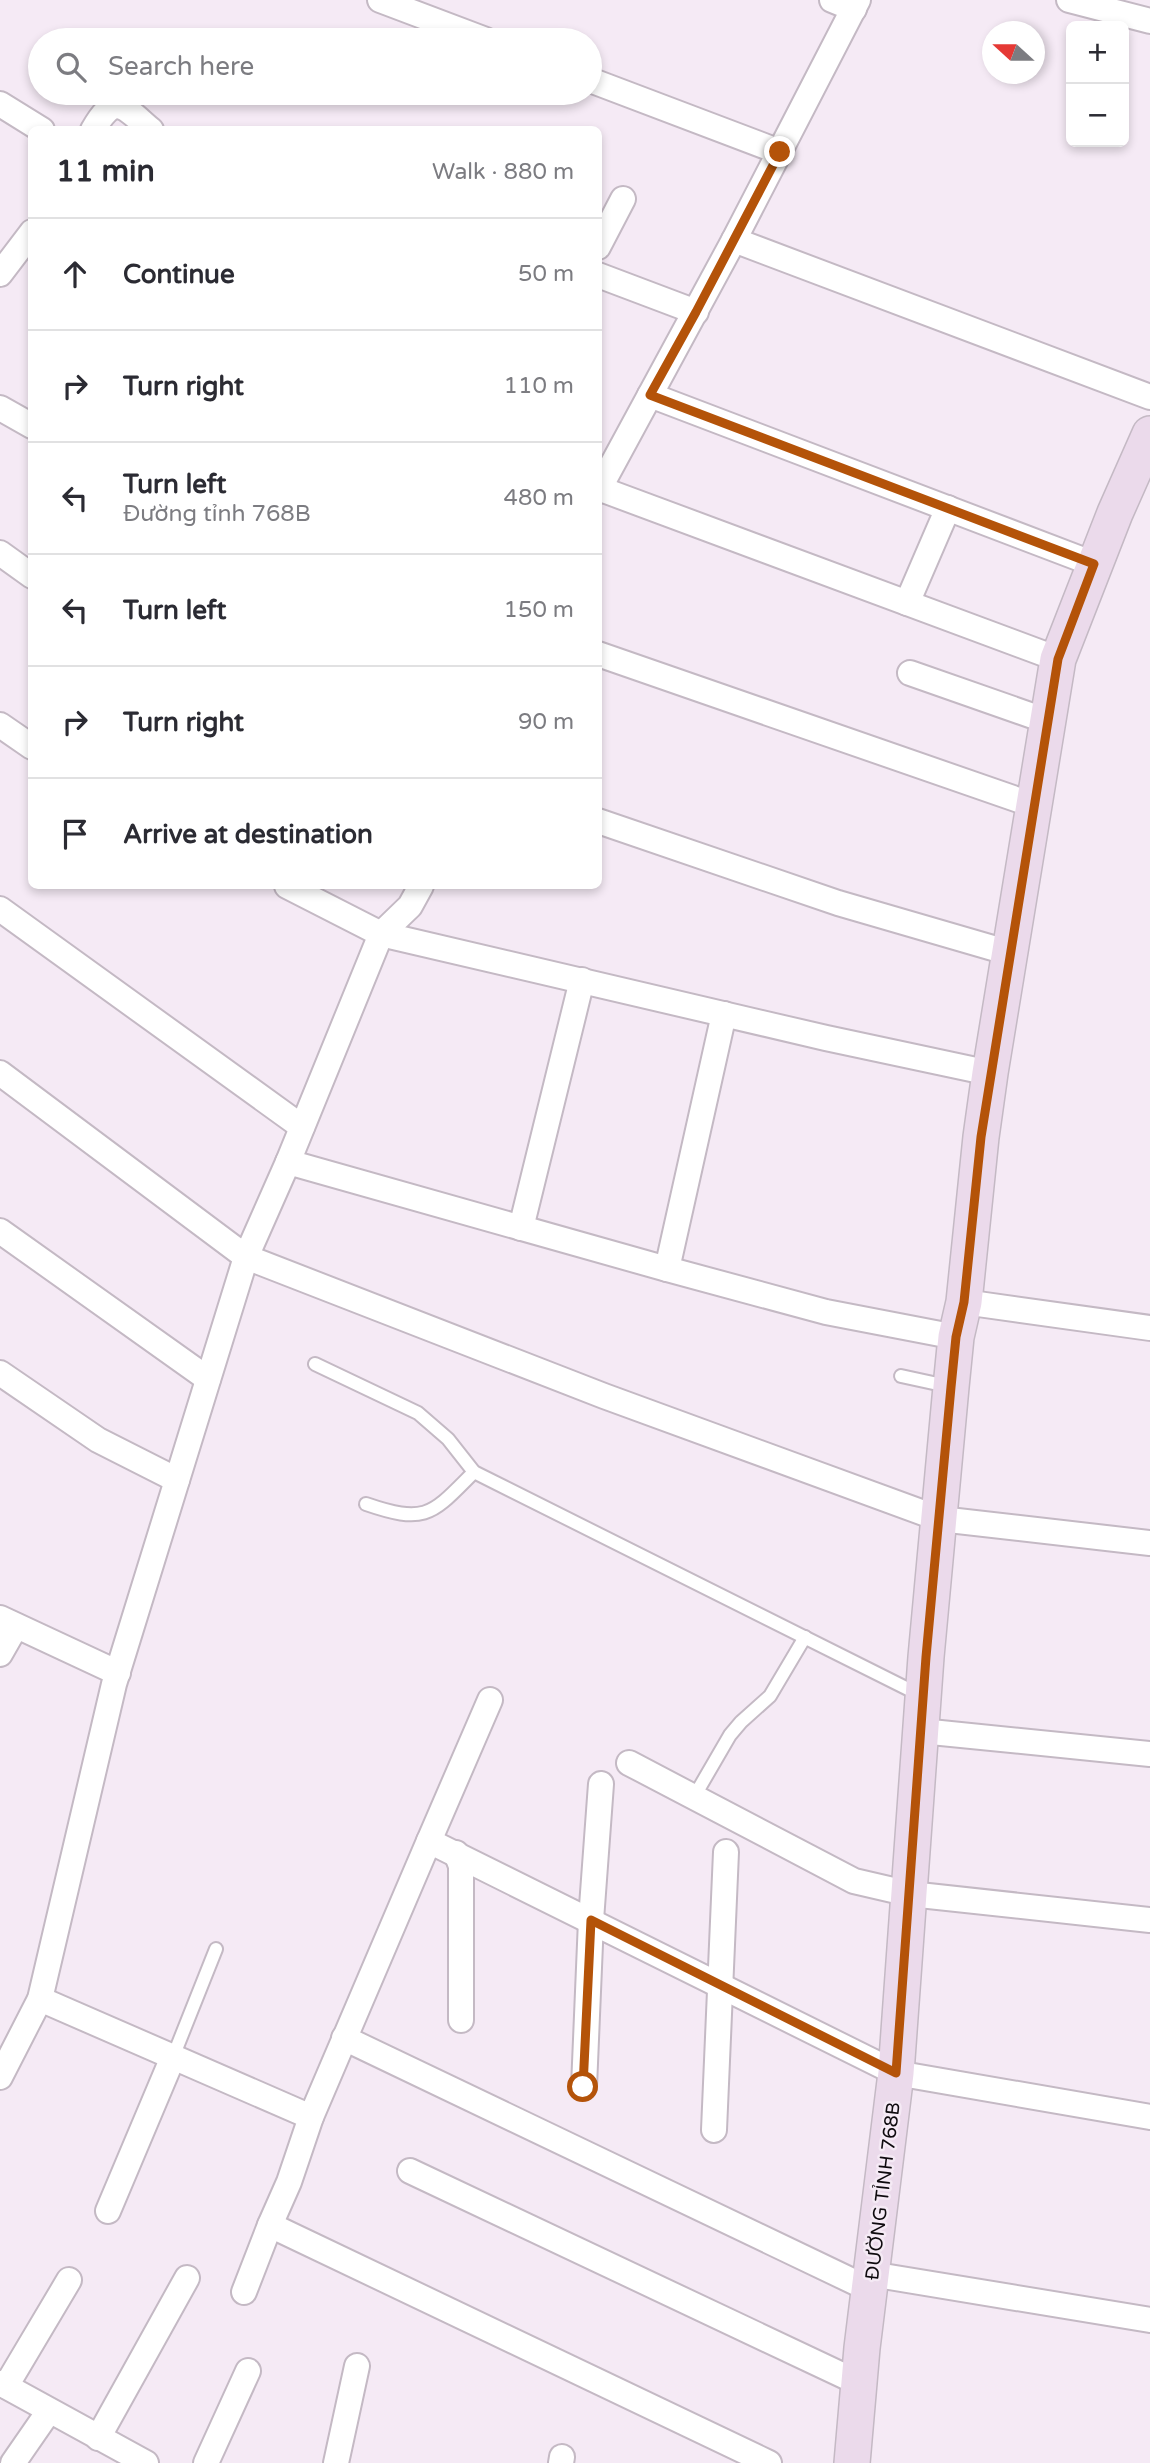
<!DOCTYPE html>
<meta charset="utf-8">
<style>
:root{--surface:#fff;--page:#f7f7f7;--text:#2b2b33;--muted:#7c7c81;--line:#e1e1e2}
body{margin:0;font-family:"Varela Round",sans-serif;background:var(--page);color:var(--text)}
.controls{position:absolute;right:21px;top:21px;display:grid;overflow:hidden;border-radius:10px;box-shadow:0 4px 10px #0003}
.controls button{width:63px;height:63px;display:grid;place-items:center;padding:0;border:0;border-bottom:2px solid var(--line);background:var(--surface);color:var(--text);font:35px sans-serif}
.compass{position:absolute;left:982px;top:21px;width:63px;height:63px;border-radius:50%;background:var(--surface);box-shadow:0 4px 10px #0003;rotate:291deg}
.stop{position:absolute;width:21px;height:21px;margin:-16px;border:5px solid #b45309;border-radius:50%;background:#fff}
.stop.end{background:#b45309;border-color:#fff;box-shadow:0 2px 7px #0008}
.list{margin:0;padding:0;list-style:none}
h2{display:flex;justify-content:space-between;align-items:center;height:91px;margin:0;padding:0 28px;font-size:30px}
h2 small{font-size:23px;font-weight:400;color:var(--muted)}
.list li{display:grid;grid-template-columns:46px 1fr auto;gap:21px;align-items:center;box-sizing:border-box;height:112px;padding:0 28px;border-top:2px solid var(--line)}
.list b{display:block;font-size:26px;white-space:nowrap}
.list p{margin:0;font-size:23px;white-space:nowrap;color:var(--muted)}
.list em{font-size:23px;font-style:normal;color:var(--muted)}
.icon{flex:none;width:38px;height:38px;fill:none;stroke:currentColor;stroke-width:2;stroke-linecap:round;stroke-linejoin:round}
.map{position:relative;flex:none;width:1150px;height:2463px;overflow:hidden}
.search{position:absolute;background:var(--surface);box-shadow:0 4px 10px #0003;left:28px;top:28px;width:574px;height:77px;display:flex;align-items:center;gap:18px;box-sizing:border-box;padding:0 24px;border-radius:38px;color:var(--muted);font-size:26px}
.panel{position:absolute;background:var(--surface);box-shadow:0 4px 10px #0003;left:28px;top:126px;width:574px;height:763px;border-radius:10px}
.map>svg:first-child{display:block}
</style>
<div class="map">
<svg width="1150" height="2463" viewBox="0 0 1150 2463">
<rect width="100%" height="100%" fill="#f5eaf5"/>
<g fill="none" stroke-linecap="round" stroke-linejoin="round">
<defs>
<g id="lane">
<polyline points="315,1364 418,1413 448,1439 474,1472 920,1695"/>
<polyline points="901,1376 947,1386"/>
<path d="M 366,1504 C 427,1525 432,1514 474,1472"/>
<polyline points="694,1797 730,1735 741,1722 770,1696 805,1637"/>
<polyline points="173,2057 216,1949"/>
</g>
<g id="street">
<polyline points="380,0 486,40"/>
<polyline points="832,0 854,9"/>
<polyline points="1069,0 1150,21"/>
<polyline points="590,80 780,152"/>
<polyline points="0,104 42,130"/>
<path d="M 93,130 C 115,91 124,107 151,130"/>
<polyline points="734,240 1150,397"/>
<polyline points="598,247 623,199"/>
<polyline points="0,274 32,232"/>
<polyline points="598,275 696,312"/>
<polyline points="650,395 1094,564"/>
<polyline points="0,408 32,426"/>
<polyline points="598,488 1058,659"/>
<polyline points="598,491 734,240 858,0"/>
<polyline points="0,553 32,576"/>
<polyline points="907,603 948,508"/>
<polyline points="598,654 1033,805"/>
<polyline points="910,673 1047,721"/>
<polyline points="0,725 32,747"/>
<polyline points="598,821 838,903 1010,953"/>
<polyline points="287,886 381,934 826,1038 990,1073"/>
<polyline points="0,909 302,1127"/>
<polyline points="0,1073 246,1257 604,1396 940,1519 1150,1543"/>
<polyline points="288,1162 667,1269 826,1312 956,1337"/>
<polyline points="521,1228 582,980"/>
<polyline points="0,1231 208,1379"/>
<polyline points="667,1269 724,1014"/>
<polyline points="964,1302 1150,1328"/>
<polyline points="0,1373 98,1440 177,1480"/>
<polyline points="0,1618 118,1673"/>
<polyline points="0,1654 16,1626"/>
<polyline points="921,1731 1150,1754"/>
<polyline points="629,1763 854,1881 910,1894 1150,1920"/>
<polyline points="429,1841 490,1700"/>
<polyline points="456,1853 461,1866 461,2020"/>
<polyline points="40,1999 311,2117"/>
<polyline points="344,2038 869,2289"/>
<polyline points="0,2077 40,1999 114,1684 246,1257 288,1162 381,934 410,906 421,886"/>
<polyline points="584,2087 591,1920 601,1784"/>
<polyline points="714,2130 726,1852"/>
<polyline points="410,2171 859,2383"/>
<polyline points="108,2211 173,2057"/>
<polyline points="871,2274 1150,2320"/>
<polyline points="244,2292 270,2225"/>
<polyline points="0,2383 146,2463"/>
<polyline points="6,2386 69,2280"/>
<polyline points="98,2438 187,2278"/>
<polyline points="13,2463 49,2411"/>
<polyline points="206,2463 248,2371"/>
<polyline points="336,2463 357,2366"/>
<polyline points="561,2463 562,2457"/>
<polyline points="769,2463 270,2225 289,2182 311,2117 429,1841 896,2073 1150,2117"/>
</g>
<polyline id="secondary" points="852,2463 862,2348 896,2073 926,1657 951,1387 956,1337 964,1302 981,1137 990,1073 1058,659 1115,513 1150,434"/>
</defs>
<!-- lane casing -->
<use href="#lane" stroke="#c4b9c4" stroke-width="16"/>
<!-- street casing -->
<use href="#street" stroke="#c4b9c4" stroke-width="28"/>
<!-- secondary casing -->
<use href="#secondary" stroke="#c4b9c4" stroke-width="38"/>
<!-- lane -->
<use href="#lane" stroke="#fff" stroke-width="12"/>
<!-- street -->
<use href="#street" stroke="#fff" stroke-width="24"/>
<!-- secondary -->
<use href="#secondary" stroke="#ebdaeb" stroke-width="35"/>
</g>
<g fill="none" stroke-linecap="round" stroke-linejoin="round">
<!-- route -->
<polyline stroke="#b45309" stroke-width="9" points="583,2087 591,1920 896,2073 926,1657 951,1387 956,1337 964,1302 981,1137 1058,659 1094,564 650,395 696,312 780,152"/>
</g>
<g text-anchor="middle" stroke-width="5" stroke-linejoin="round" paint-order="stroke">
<!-- street labels -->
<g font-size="19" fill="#0e0a0e" stroke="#f5eaf5">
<text transform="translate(882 2191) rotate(-83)" y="7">ĐƯỜNG TỈNH 768B</text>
</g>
</g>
</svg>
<div class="controls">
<button>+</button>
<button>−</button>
</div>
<svg class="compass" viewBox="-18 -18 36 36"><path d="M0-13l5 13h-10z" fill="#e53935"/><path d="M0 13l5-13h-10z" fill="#7c7c81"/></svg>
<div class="stop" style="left:583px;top:2087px"></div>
<div class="stop end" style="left:780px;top:152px"></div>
<div class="search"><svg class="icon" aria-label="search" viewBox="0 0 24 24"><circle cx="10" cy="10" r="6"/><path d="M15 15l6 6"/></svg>Search here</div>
<section class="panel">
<h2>11 min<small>Walk · 880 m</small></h2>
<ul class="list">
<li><svg class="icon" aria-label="ahead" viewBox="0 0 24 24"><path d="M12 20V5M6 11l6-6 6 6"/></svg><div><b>Continue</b></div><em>50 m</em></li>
<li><svg class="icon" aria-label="right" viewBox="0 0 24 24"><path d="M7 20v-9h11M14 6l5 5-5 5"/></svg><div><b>Turn right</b></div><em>110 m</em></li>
<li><svg class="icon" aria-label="left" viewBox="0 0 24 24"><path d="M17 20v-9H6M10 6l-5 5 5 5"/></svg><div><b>Turn left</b><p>Đường tỉnh 768B</p></div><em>480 m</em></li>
<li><svg class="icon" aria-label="left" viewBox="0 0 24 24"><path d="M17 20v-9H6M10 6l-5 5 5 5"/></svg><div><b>Turn left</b></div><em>150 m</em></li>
<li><svg class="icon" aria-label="right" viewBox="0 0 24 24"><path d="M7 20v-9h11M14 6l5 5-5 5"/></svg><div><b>Turn right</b></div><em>90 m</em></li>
<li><svg class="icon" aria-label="arrive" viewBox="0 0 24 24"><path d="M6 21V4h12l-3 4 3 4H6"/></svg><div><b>Arrive at destination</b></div></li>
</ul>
</section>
</div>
